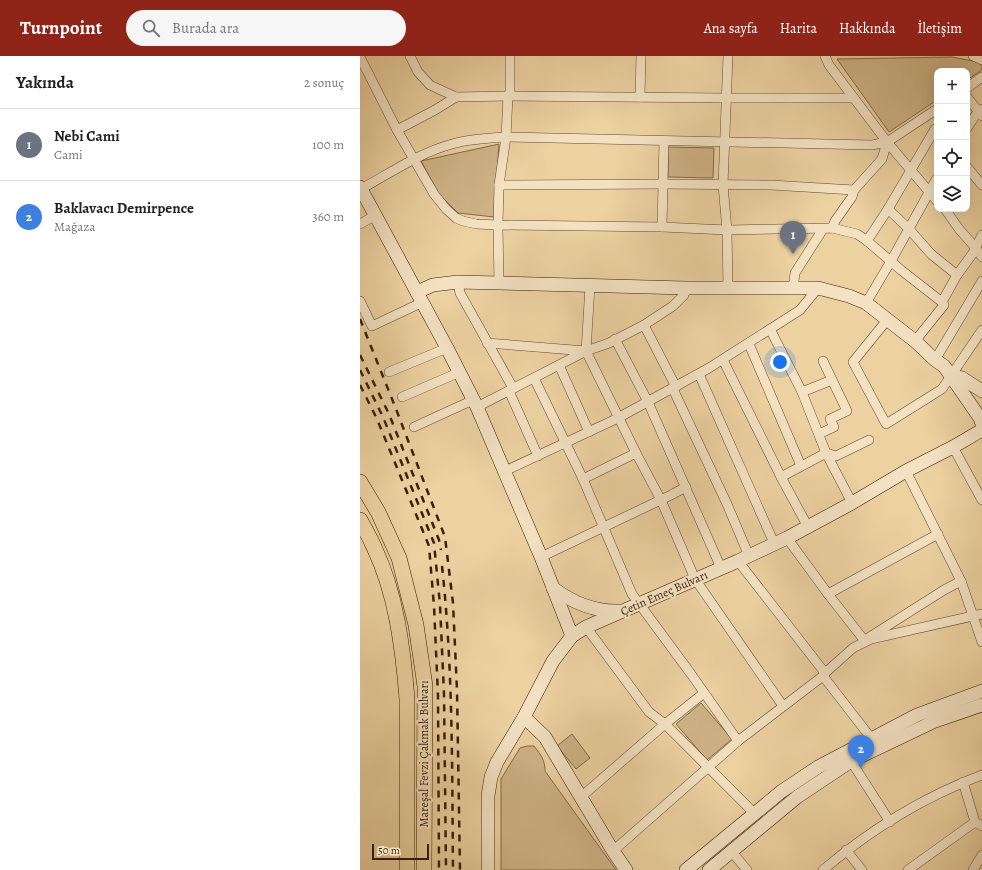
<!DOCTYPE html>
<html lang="tr">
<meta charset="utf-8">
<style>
:root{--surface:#fff;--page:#f6f6f6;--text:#222;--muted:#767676;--line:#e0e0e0;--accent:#8f2418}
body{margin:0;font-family:Alegreya,serif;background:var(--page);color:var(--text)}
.controls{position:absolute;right:12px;top:12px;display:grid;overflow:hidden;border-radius:8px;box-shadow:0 4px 16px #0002}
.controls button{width:36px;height:36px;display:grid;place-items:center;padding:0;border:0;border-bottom:1px solid var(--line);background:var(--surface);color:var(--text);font:20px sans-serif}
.scale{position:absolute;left:12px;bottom:10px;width:57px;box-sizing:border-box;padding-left:4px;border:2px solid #3a1f01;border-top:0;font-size:11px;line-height:14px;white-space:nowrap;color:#3a1f01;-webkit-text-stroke:3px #f3e1c2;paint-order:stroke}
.you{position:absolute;left:420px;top:306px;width:14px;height:14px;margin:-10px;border:3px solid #fff;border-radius:50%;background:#1a73e8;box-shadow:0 0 0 6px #1a73e833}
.badge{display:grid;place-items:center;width:26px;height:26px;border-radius:50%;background:var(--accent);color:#fff;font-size:13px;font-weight:700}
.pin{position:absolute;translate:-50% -33px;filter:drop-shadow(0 1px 2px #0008)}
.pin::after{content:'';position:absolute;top:21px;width:14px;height:12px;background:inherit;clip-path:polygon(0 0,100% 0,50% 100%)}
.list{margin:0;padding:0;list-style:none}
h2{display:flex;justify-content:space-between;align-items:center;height:52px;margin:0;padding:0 16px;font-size:17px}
h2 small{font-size:13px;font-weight:400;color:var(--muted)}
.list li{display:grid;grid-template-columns:26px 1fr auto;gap:12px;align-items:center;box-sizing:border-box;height:72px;padding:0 16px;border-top:1px solid var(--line)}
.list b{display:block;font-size:15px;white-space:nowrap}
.list p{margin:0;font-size:13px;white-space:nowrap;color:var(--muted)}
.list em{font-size:13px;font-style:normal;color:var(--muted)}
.icon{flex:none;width:22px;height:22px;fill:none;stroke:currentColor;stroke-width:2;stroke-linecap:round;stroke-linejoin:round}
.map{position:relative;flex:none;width:622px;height:814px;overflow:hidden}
header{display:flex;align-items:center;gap:24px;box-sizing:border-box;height:56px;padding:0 20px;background:var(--accent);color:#fff}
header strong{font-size:19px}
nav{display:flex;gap:22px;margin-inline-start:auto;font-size:14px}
.search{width:280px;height:36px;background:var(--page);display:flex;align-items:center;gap:10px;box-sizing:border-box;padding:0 14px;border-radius:22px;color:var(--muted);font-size:15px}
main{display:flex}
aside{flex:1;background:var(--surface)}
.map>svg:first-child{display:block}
</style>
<header>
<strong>Turnpoint</strong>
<div class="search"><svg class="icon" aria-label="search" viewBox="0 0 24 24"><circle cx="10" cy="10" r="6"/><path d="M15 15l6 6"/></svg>Burada ara</div>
<nav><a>Ana sayfa</a><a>Harita</a><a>Hakkında</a><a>İletişim</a></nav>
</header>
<main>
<aside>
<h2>Yakında<small>2 sonuç</small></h2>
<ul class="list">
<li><span class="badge" style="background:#6b7280">1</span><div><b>Nebi Cami</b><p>Cami</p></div><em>100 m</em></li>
<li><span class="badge" style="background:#3f7fe0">2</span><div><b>Baklavacı Demirpence</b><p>Mağaza</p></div><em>360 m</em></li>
</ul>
</aside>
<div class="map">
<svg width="622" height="814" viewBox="0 0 622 814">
<rect width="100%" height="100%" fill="#ecd1a1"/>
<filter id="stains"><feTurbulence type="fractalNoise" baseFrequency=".005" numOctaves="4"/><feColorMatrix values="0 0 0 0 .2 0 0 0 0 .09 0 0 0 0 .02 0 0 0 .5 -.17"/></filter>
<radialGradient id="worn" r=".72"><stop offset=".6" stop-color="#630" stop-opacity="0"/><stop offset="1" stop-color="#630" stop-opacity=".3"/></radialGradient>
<!-- green -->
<g fill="#ceb386" stroke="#846944">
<polygon points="592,1 618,6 622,10 622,14 607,24 607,15 577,15 577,44 529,76 477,3"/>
<polygon points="139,88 134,161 98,157 79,138 61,105"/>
<polygon points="308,91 354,92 353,122 308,121"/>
<polygon points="341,647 372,683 347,704 316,668"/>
<polygon points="212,678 230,702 216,713 197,690"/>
<path d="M 167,690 L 174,690 C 181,699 185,704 185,715 L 256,814 L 141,814 L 141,723 L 160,692 Z"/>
</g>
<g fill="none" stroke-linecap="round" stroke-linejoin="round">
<defs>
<g id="street">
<polyline points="50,0 58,16 70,29 96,41 148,40 366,42 494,42"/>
<polyline points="465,0 469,9 527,86 577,145"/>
<polyline points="613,0 622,4"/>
<polyline points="0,1 37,74 74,138 86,153 96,162 103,165 116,168 138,169 302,171 367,174 472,172 497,178 506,184 541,214 582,246"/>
<polyline points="607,32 622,21"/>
<polyline points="280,41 281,0"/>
<polyline points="607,41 622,60"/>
<polyline points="607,72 615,60 622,53"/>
<polyline points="37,74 75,54 96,41"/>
<polyline points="607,111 622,129"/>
<polyline points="139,129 303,128 411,129 494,134"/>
<path d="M 1,133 C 30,117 59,97 92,88 C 109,83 128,82 146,81 L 512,89 L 527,86 L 577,53"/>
<polyline points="528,153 549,173 571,198 597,219"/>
<polyline points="585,153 599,173 615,191 622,201"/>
<polyline points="0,168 16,159"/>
<polyline points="302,171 304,85"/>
<polyline points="472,172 475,165 492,141 494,134 522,103 527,86"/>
<polyline points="507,185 528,153 575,73"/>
<polyline points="98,226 100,237 153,332"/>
<polyline points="139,228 138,169 139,129 146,81 148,40 150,36 150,0"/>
<polyline points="368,232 367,174 363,129 368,0"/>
<polyline points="433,233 435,217 463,173"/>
<polyline points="0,245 12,270 63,246"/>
<polyline points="506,247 531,205 577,122"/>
<polyline points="527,264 493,306 526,368 582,333 622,274"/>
<polyline points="284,269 316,331"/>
<polyline points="410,273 442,336 466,397 492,447"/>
<polyline points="255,283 288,346 361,512"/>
<polyline points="555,285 584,249 582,246 597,219 613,197 622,179"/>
<polyline points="127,287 226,295 230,230"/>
<polyline points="389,288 441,410"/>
<polyline points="226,295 276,397 301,444 335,523 423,650"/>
<polyline points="363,304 421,421 448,471"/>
<polyline points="575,304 622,225"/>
<polyline points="199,309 229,376"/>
<polyline points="29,316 87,292"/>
<polyline points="339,318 414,487"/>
<polyline points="174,322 223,423 272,538 331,618 378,685"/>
<polyline points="313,333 367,448 389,500"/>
<polyline points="149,335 178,400"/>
<polyline points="442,336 472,324"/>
<polyline points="42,341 100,316"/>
<polyline points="117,351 226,295 249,287 284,269 313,250 324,239 326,232"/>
<polyline points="54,371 113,344"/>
<polyline points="459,378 474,371 470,363 487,355 463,305"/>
<polyline points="593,391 622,444"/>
<polyline points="145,415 256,363 349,312 440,254 458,232"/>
<polyline points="546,415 601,525 622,586"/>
<polyline points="421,421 466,397 476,400 509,384"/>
<polyline points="223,423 276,397"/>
<polyline points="427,482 468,538 504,584"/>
<polyline points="181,501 311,439 326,431"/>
<polyline points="468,538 578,478"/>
<polyline points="226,571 289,656 305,668 394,757"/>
<polyline points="508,582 584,534 601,525"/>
<polyline points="465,617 493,592 511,583 622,558"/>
<polyline points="463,620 511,682"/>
<polyline points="491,705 530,766"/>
<polyline points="603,726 615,766 622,770"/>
<polyline points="221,741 305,668 344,637"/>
<polyline points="486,794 502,814"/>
<polyline points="253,795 378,685 463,620 465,617 378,505"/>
<polyline points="371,795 387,814"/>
<path d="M 463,814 C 510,774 564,741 622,719"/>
<polyline points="548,814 615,766"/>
<polyline points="613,814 622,799"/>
</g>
<g id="secondary">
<polyline points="0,131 87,292 117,351 181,501 212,580"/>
<polyline points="57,236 73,229 98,226 326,232 458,232 489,240 506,247 555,285 575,304 584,310 620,362 622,368"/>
<polyline points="591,320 602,322 622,335"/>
<path d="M 193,532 C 213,547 234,556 260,555"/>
<polyline points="164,661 185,681 253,795 266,814"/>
<polyline points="128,814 128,740 131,721 137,706 164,661 193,605 212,580 226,571 378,505 427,482 492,447 546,415 593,391 622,374"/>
<polyline points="326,814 422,735 458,711 557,659 622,635"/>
<polyline points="349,814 437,741 491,705 575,665 622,649"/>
</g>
<g id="primary">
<polyline points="0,426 18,456 39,502 56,569 65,630 64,814"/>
<path d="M 0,464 C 5,473 10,482 14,491 C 36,537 43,592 47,643 L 47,814"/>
</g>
</defs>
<!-- street casing -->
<use href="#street" stroke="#664c29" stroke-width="10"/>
<!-- secondary casing -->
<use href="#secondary" stroke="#3a1f01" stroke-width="14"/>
<!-- primary casing -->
<use href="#primary" stroke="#3a1f01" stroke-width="16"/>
<!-- street -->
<use href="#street" stroke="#f3e1c2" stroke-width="9"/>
<!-- secondary -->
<use href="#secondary" stroke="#f3e1c2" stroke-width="13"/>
<!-- primary -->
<use href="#primary" stroke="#ecd1a1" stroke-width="15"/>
<!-- rail -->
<g stroke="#3a1f01" stroke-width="2.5" stroke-dasharray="7 7" stroke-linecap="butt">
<polyline points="0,263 36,353 85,481 93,547 97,634 100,814"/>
<polyline points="0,299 29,358 79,484 81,494"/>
<polyline points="0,314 23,361 74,487 80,549 84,638 86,814"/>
<polyline points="0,329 17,363 69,490 74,550 78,640 79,814"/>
<path d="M 82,510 C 93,611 92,713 93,814"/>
</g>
</g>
<g text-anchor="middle" stroke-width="4" stroke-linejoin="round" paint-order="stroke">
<!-- street labels -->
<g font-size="12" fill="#3a1f01" stroke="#f3e1c2">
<text transform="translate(304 537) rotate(-24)" y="4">Çetin Emeç Bulvarı</text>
<text transform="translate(64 698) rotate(-90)" y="4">Mareşal Fevzi Çakmak Bulvarı</text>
</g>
</g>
<rect width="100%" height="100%" filter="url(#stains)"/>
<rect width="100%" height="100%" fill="url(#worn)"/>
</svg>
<div class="controls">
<button>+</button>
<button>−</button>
<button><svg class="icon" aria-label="locate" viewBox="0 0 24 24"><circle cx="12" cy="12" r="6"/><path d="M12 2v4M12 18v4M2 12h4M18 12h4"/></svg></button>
<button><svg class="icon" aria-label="layers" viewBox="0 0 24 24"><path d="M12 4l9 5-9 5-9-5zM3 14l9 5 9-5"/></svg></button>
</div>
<div class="scale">50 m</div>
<div class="you"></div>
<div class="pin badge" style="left:433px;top:198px;background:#6b7280">1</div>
<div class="pin badge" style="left:501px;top:712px;background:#3f7fe0">2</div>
</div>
</main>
